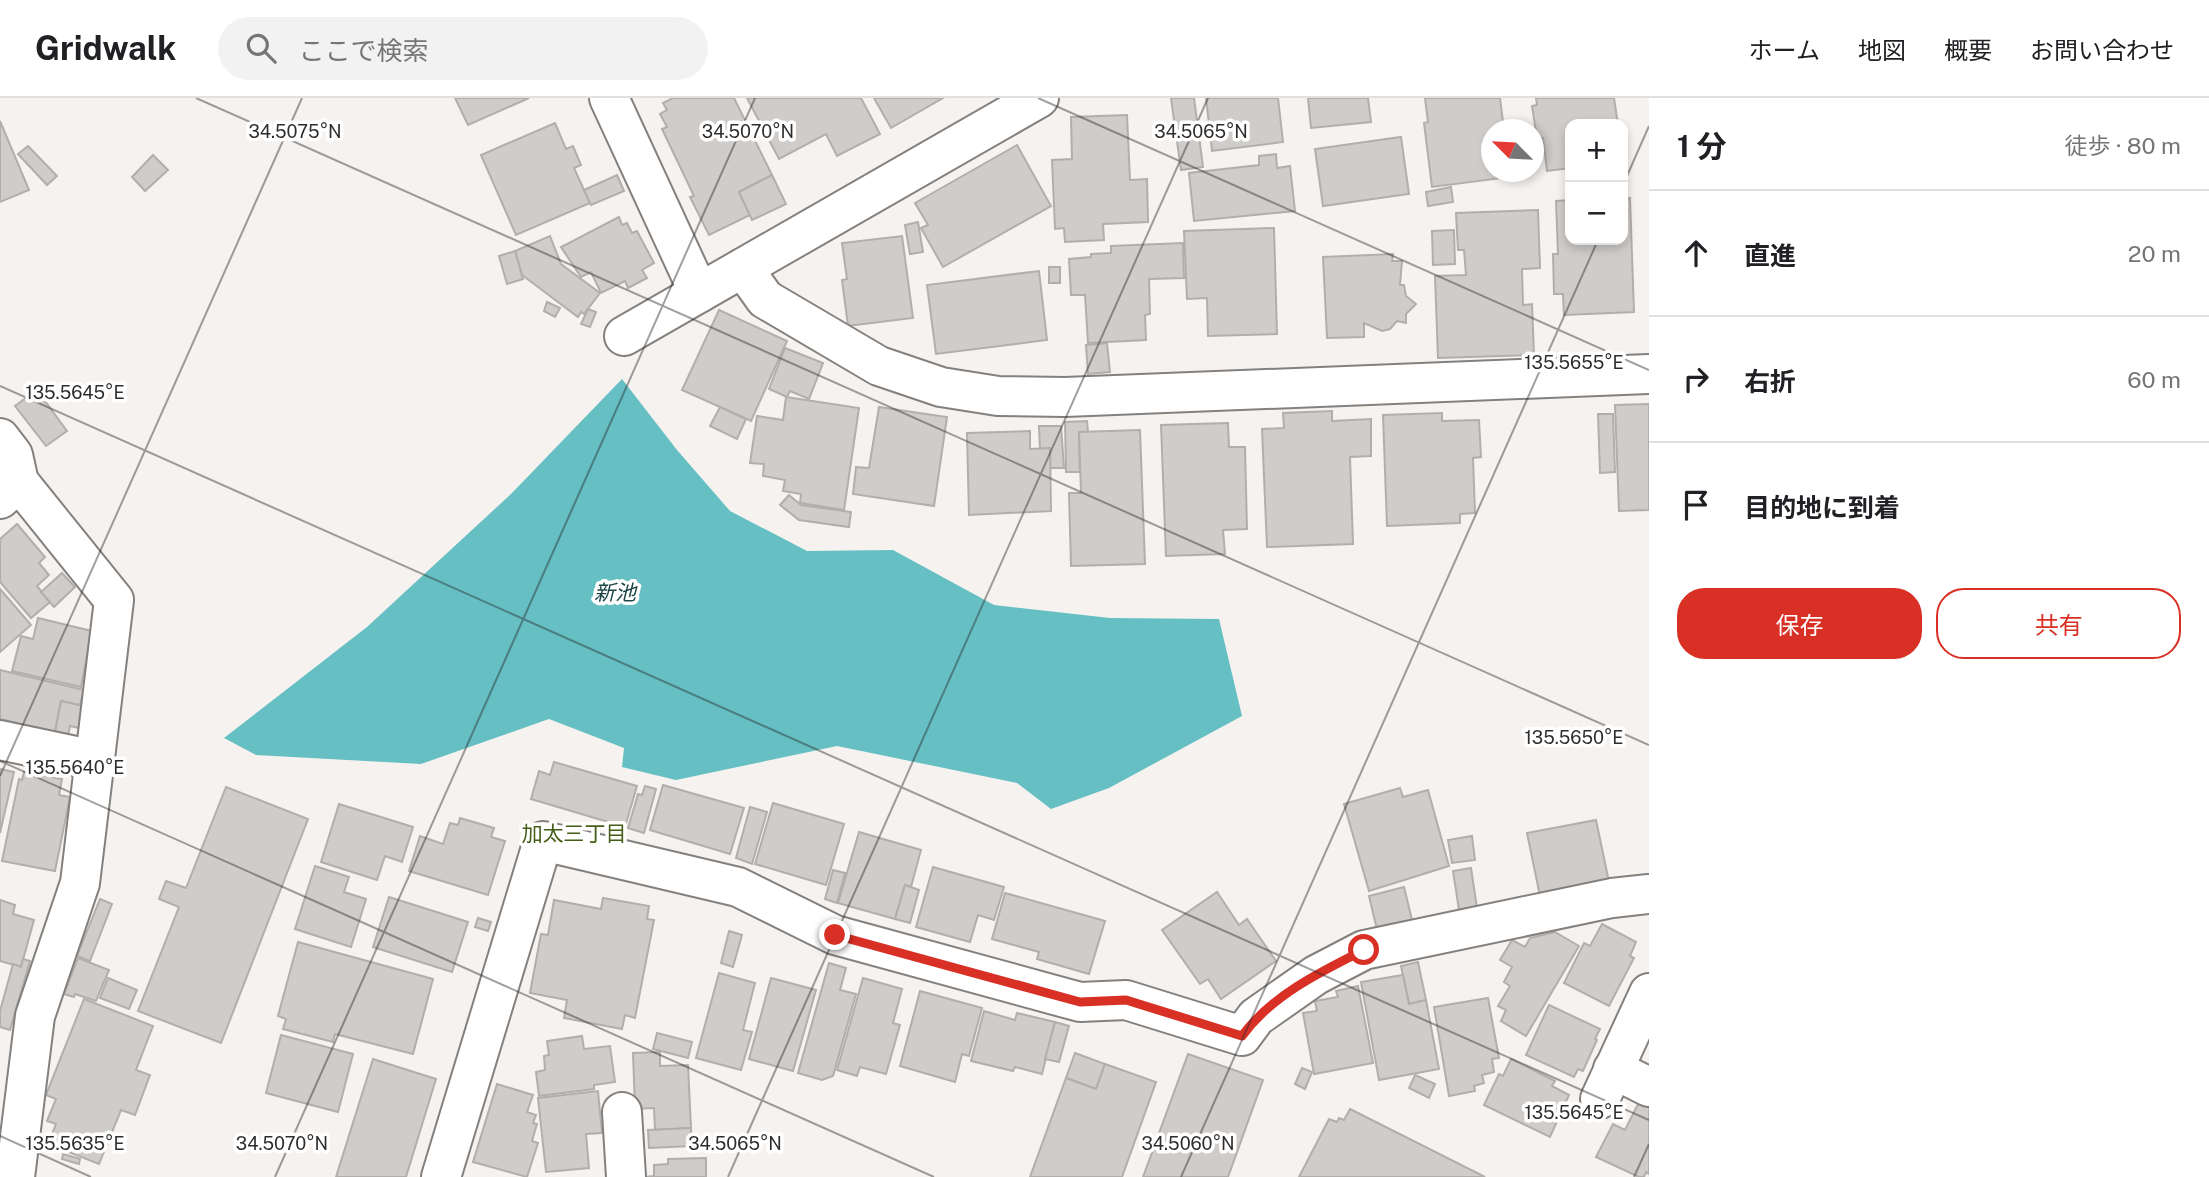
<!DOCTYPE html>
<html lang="ja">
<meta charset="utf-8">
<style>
:root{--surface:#fff;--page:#f2f2f2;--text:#202124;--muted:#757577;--line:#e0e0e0;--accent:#d93025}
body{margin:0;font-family:"Public Sans","Noto Sans JP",sans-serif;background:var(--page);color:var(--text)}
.controls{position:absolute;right:21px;top:21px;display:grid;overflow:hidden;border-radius:14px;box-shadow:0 4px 10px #0003}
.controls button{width:63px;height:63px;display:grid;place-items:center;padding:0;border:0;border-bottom:2px solid var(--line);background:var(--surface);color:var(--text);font:35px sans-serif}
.compass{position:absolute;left:1481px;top:21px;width:63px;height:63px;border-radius:50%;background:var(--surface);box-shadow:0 4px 10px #0003;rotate:294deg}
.stop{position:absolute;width:21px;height:21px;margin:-16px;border:5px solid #d93025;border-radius:50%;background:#fff}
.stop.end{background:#d93025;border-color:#fff;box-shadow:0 2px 7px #0008}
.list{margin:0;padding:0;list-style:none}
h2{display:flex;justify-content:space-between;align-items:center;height:91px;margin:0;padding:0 28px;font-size:30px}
h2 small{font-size:23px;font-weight:400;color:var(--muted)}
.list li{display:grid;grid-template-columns:46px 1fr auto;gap:21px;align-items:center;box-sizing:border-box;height:126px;padding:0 28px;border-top:2px solid var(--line)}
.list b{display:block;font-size:26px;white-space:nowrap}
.list em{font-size:23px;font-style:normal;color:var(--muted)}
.actions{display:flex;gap:14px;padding:21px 28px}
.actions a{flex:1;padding:16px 0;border:2px solid var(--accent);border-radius:28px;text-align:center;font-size:24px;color:var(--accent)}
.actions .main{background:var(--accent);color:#fff}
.icon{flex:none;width:38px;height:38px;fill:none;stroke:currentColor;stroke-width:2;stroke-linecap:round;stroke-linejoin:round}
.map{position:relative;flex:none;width:1649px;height:1079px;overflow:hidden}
header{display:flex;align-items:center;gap:42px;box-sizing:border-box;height:98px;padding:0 35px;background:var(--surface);border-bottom:2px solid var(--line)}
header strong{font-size:33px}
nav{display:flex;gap:38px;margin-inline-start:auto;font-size:24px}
.search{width:490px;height:63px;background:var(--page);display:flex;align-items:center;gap:18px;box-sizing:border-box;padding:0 24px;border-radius:38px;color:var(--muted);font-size:26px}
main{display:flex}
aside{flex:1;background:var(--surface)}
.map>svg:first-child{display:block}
</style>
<header>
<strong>Gridwalk</strong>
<div class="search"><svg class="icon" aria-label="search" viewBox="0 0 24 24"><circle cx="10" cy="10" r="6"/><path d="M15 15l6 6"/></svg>ここで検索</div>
<nav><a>ホーム</a><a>地図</a><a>概要</a><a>お問い合わせ</a></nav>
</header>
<main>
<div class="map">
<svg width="1649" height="1079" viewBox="0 0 1649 1079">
<rect width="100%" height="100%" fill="#f6f2ef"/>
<!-- water -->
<polygon fill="#65bfc3" points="622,281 677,352 730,413 807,453 893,452 994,507 1110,520 1219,521 1242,618 1109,690 1051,711 1017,685 837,648 676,682 622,669 624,650 549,621 421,666 256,657 224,640 367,529 511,396"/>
<!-- building -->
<g fill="#d0ccc9" stroke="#b2aeac" stroke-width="2">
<polygon points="455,0 529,0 468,27"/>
<polygon points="673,0 734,0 772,77 739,94 750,117 709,137 690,99 694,98 662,31 667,29 660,16 667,12 663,5"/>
<polygon points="747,0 861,0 880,36 837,58 826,36 779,61"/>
<polygon points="874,0 943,0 891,30"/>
<polygon points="1171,0 1194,0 1203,69 1181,72"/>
<polygon points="1206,0 1278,0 1283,44 1212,53"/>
<polygon points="1308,0 1368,0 1371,24 1311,30"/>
<polygon points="1425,0 1500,0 1504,32 1492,32 1492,74 1509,74 1510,79 1432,89 1424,25 1428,24"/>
<polygon points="1536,0 1614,0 1618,26 1570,26 1570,70 1547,73 1543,40 1537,40 1532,8 1537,7"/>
<polygon points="1127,17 1130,82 1147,81 1148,124 1103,126 1104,142 1065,144 1064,130 1055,131 1052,62 1072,61 1071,19"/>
<polygon points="0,23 29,92 0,104"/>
<polygon points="555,25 566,51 573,48 581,67 574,70 590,105 516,137 481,57"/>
<polygon points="1401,39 1409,96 1323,108 1315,51"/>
<polygon points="1017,47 1051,108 943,169 921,130 928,127 915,105"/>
<polygon points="28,48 57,78 47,87 18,56"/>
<polygon points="1276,56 1277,70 1290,68 1295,113 1194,123 1189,75 1259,67 1259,58"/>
<polygon points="153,57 168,72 145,93 132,79"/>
<polygon points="617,77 624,93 591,107 584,92"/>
<polygon points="772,77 786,106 752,122 739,94"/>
<polygon points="1451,89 1453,104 1428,108 1426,94"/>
<polygon points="1630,100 1634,214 1564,217 1563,196 1554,196 1553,156 1558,156 1556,103 1570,102 1570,142 1623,142 1623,101"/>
<polygon points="1538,112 1540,170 1522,171 1523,207 1532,206 1534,257 1438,260 1435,178 1466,177 1464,152 1458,152 1456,115"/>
<polygon points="619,119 622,127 627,125 632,135 637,133 654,165 642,172 647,180 628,190 625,183 601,195 591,174 581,179 561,149"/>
<polygon points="918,124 923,154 910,156 905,127"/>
<polygon points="1274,130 1277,236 1208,238 1207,200 1187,201 1184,133"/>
<polygon points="1454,132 1455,166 1433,167 1432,133"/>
<polygon points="550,138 561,166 600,195 584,216 581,214 578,219 522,177 515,153"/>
<polygon points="902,138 913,220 848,228 842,182 847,181 842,145"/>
<polygon points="1183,145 1184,180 1149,181 1150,216 1145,217 1146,242 1088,245 1085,197 1071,197 1069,161 1091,159 1091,156 1111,155 1111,148"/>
<polygon points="515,153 523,181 507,186 499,158"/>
<polygon points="1393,156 1392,163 1402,163 1400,187 1404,187 1406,198 1416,206 1406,216 1406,225 1397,223 1390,231 1382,233 1364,225 1364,239 1327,240 1323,159"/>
<rect x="1049" y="169" width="11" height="16"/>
<polygon points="1039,173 1047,242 936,256 927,187"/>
<polygon points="547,204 560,210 555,219 544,213"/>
<polygon points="588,211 596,214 590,229 581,226"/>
<polygon points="719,212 787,243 751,323 682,292"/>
<polygon points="1107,245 1110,274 1088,276 1086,247"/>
<polygon points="785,250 823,265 809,301 790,293 787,299 769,291"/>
<polygon points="37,292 67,333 46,348 15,308"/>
<polygon points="786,299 859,310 844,412 800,405 801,396 783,393 785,382 763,378 764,366 750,365 757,318 783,322"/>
<polygon points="1649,306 1649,412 1619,413 1615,307"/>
<polygon points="720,309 746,321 737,341 710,328"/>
<polygon points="879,309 947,319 934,408 853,396 856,369 869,370"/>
<polygon points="1332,313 1332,323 1371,321 1371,358 1350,359 1353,446 1267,449 1262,331 1284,330 1283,315"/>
<polygon points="1442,315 1442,323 1479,322 1481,359 1473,360 1475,415 1460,416 1460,425 1387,428 1383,317"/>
<polygon points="1598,316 1613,316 1615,374 1600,375"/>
<polygon points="1087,323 1088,334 1079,334 1080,374 1066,374 1065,324"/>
<polygon points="1228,325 1229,349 1245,349 1247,431 1223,432 1225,456 1166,458 1161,327"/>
<polygon points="1039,328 1061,328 1064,370 1050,370 1050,350 1040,351"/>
<polygon points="1140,332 1145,466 1071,468 1069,395 1081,395 1079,334"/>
<polygon points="1030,333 1030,351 1050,350 1051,413 969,417 967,335"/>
<polygon points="789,397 801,407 851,414 849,429 799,422 780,407"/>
<polygon points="17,426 45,459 39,465 49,477 37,488 50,504 31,520 0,484 0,441"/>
<polygon points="62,475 75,489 54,509 41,494"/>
<polygon points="0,491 31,527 0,554"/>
<polygon points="38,520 92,533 81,589 12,573 21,538 33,541"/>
<polygon points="0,572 84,592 80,607 61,603 55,634 0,621"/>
<polygon points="61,603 83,608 79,630 70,628 68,638 55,634"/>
<polygon points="554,664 637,688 625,729 531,701 539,673 550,677"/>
<polygon points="0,671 14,674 0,735"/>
<polygon points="24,674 62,681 59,697 70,699 55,773 2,763 19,681 22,682"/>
<polygon points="663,687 744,710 730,756 650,732"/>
<polygon points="645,688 656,691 644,735 628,730 638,696 642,697"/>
<polygon points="226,689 308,721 221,945 138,913 179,809 159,801 166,783 186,790"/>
<polygon points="1400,690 1403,699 1428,692 1449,768 1369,793 1344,706"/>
<polygon points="773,705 844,726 826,787 755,766"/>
<polygon points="339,706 413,729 402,764 385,758 377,782 321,764"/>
<polygon points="750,709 767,714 752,766 736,760"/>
<polygon points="460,720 494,730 491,739 505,743 488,797 409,773 420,738 443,746 450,725 458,727"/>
<polygon points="1596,722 1609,784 1540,798 1527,735"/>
<polygon points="859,734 921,752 911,789 905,787 895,821 838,805"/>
<polygon points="1472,738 1475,762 1452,765 1448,742"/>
<polygon points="315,768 349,779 344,794 366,801 351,849 295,831"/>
<polygon points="933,769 1004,789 994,822 978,817 970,844 916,829"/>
<polygon points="1471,770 1477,810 1459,812 1453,773"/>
<polygon points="833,772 845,775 837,805 825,801"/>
<polygon points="905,787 919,792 910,825 895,821"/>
<polygon points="1404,789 1413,826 1378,836 1369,798"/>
<polygon points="1217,794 1239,827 1247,821 1276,863 1221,901 1208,881 1200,886 1162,832"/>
<polygon points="1005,795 1105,823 1089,876 1037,861 1039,854 992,841"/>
<polygon points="389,799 468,824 452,874 373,849"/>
<polygon points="603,800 649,808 647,821 654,822 635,920 625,917 622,931 564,920 567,902 530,895 541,836 548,837 554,802 601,811"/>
<polygon points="100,801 112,806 90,863 77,858"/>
<polygon points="0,802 15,807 13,816 34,822 21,869 0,863"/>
<polygon points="478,820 491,824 488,833 475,829"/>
<polygon points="1602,826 1636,844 1630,858 1634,860 1609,908 1564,885 1584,845 1590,848"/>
<polygon points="729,833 742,837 733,869 721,865"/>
<polygon points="1555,834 1579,848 1526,938 1501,923 1506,912 1498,908 1510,888 1504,884 1512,869 1500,862 1512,842 1525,849 1530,840"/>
<polygon points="298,844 433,881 413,956 335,936 333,944 283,931 286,921 278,918"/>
<polygon points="78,860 109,872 96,903 75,896 74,899 64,896"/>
<polygon points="23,861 30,863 10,932 0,929 0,913 13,866 21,869"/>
<polygon points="1418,864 1426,902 1409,906 1401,868"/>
<polygon points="829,865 846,870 840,892 856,896 833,978 822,982 798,975"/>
<polygon points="719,875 755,885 743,932 752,934 741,972 696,960"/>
<polygon points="1403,877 1409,906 1426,902 1439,971 1379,982 1361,884"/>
<polygon points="108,880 137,892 129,911 100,900"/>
<polygon points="771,880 816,892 793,973 749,961"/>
<polygon points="863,880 902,891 893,925 900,927 886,976 860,969 857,978 837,972"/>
<polygon points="1358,888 1373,965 1314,976 1303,915 1317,913 1315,903 1338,899 1336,893"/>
<polygon points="920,893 982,910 969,958 962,956 955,984 900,968"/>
<polygon points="1488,900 1499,960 1492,961 1494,974 1482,977 1484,985 1474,988 1475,993 1449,998 1434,909"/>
<polygon points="84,901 153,928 136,972 150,977 135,1017 121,1012 99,1066 48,1046 56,1026 47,1023 56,1001 46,997"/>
<polygon points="1549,907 1600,931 1595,941 1597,942 1583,973 1578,971 1574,979 1526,957"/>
<polygon points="984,913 1015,922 1017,915 1055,924 1042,976 1015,969 1013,973 971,963"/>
<polygon points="1055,924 1069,928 1059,964 1045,961"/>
<polygon points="657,935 692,944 688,960 653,951"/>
<polygon points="281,937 353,956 338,1014 266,995"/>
<polygon points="582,938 584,951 610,948 615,984 594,987 594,991 539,998 536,974 545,972 544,958 549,957 547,943"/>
<polygon points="660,954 660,968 688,967 691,1030 655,1032 654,1010 635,1011 633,955"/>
<polygon points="1075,955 1105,966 1096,991 1066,980"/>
<polygon points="1188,956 1263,982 1228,1079 1143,1079"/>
<polygon points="373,961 436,981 406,1079 336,1079"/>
<polygon points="1511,961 1555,983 1552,988 1569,997 1550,1039 1484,1007 1499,976 1503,978"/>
<polygon points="1105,966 1156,984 1122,1079 1030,1079 1066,980 1096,991"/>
<polygon points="1302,970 1312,974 1305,991 1295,986"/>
<polygon points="1415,977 1435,986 1429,1000 1409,990"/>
<polygon points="497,986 533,997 527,1014 536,1017 533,1025 537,1026 532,1043 538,1045 527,1079 473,1064"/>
<polygon points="598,993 602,1035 586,1036 589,1070 546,1074 538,1000"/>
<polygon points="1639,1004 1649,1009 1649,1076 1646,1074 1644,1079 1639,1079 1596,1059 1613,1026 1625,1032"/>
<polygon points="1350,1011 1485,1079 1299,1079 1329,1021 1337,1024 1339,1020 1344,1022"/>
<polygon points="691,1030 692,1048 649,1050 648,1032"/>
<polygon points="63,1056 80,1061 79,1066 62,1061"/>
<polygon points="706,1060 706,1079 645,1079 654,1078 654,1067 668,1066 668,1061"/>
</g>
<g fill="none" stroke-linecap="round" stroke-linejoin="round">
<defs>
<g id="street">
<polyline points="609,0 699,195"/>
<polyline points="743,170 765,201 879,268 941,289 998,298 1065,299 1649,276"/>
<polyline points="624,238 1039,0"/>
<polyline points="0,340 13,357 19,384"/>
<polyline points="0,401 19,384 114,502 80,785 35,918 15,1079"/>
<polyline points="0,642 95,662"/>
<polyline points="1613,971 1649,989"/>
<polyline points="1600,1001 1649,895"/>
<polyline points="622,1014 626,1079"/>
<polyline points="441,1079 543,743 738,789 835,837 1080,904 1126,902 1242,938 1256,919 1316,877 1364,852 1612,800 1649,796"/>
</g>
</defs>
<!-- street casing -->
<use href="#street" stroke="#84807e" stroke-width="42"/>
<!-- street -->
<use href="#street" stroke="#fff" stroke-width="38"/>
</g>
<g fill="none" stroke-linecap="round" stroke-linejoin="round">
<!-- route -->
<path stroke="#d93025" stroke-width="9" d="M 835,837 L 1080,904 L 1126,902 L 1242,938 C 1271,898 1320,874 1364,852"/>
</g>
<!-- ticks -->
<path fill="none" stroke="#2f2d2c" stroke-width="2" stroke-opacity="0.45" d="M 196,0 L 1649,647M 1038,0 L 1649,272M 1623,87 L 1649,28M 0,288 L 1649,1022M 0,663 L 934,1079M 0,678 L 302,0M 0,1038 L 91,1079M 275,1079 L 755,0M 728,1079 L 1208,0M 1181,1079 L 1598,142M 1634,1079 L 1649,1046"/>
<g text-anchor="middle" stroke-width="7" stroke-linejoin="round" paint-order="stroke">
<!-- water labels -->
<g font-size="21" font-style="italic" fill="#1b4546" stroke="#fff">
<text x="615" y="502">新池</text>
</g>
<!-- neighbourhood labels -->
<g font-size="21" fill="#455d16" stroke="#fff">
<text x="574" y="743">加太三丁目</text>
</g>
</g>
<g font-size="18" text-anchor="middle" fill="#2f2d2c" stroke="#fff" stroke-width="7" stroke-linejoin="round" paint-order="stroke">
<text x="295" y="40">34.5075°N</text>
<text x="748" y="40">34.5070°N</text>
<text x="1201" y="40">34.5065°N</text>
<text x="1574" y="271">135.5655°E</text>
<text x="75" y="301">135.5645°E</text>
<text x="1574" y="646">135.5650°E</text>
<text x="75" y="676">135.5640°E</text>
<text x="1574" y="1021">135.5645°E</text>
<text x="75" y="1052">135.5635°E</text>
<text x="282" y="1052">34.5070°N</text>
<text x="735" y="1052">34.5065°N</text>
<text x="1188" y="1052">34.5060°N</text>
</g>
</svg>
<div class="controls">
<button>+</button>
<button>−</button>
</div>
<svg class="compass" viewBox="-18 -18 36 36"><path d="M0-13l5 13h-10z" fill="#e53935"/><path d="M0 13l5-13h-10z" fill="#757577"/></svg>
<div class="stop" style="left:1364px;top:852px"></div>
<div class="stop end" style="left:835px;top:837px"></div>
</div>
<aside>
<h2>1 分<small>徒歩 · 80 m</small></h2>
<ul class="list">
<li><svg class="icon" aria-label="ahead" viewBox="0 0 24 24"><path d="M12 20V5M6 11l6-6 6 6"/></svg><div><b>直進</b></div><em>20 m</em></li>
<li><svg class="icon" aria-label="right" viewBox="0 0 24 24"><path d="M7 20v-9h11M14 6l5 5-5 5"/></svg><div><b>右折</b></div><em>60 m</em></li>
<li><svg class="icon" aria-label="arrive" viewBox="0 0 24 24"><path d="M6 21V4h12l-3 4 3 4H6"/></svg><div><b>目的地に到着</b></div></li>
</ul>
<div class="actions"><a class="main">保存</a><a>共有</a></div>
</aside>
</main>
